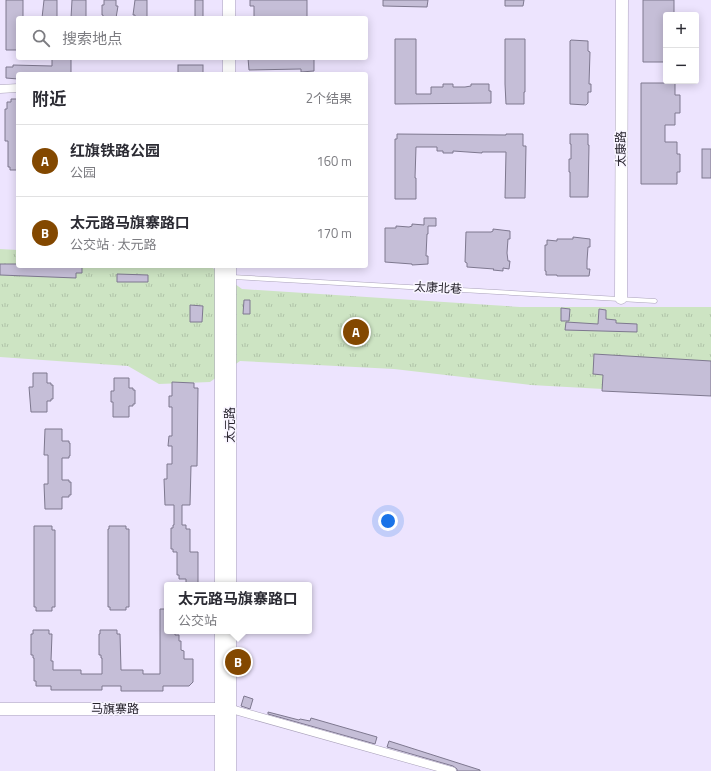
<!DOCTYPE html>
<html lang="zh">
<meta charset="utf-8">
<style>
:root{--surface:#fff;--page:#f2f2f3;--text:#2b2b33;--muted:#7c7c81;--line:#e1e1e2;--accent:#834800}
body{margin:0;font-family:"Titillium Web","Noto Sans SC",sans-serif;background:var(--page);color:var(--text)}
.controls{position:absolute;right:12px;top:12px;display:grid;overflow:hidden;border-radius:4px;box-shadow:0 2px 10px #0003}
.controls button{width:36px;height:36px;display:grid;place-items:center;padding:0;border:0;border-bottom:1px solid var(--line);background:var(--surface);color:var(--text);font:20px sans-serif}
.you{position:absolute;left:388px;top:521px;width:14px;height:14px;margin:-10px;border:3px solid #fff;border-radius:50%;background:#1a73e8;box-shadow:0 0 0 6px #1a73e833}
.badge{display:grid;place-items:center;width:26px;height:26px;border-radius:50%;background:var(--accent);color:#fff;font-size:13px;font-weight:700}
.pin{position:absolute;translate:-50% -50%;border:2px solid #fff;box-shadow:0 1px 4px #0006}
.popup{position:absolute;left:164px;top:582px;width:148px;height:52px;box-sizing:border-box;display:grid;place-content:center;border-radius:4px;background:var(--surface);filter:drop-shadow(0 1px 3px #0005);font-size:13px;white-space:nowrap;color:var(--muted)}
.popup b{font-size:15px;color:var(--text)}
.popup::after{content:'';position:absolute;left:50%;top:100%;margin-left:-8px;border:8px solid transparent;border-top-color:var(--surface)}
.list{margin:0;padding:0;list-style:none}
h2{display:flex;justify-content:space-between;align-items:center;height:52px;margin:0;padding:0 16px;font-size:17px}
h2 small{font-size:13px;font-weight:400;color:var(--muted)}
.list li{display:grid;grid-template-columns:26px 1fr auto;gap:12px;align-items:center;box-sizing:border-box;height:72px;padding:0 16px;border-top:1px solid var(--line)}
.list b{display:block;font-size:15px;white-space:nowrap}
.list p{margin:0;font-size:13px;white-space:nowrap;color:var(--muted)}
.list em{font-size:13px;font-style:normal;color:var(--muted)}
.icon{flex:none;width:22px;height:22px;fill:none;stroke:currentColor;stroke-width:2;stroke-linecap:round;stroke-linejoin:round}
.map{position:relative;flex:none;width:711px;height:771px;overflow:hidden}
.search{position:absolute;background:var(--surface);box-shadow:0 2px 10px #0003;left:16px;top:16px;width:352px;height:44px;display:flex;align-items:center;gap:10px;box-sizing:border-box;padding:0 14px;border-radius:4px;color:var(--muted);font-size:15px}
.panel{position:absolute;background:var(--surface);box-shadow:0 2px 10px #0003;left:16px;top:72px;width:352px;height:196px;border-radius:4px}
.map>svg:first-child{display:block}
</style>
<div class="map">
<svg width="711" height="771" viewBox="0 0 711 771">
<defs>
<pattern id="park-tufts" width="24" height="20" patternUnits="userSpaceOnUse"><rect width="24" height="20" fill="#cde4c3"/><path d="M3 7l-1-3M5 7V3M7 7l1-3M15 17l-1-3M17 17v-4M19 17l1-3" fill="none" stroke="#b0c3a8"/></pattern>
</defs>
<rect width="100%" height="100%" fill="#ede4fe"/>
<!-- park -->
<polygon fill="url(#park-tufts)" points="0,249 18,250 18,266 210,266 242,289 520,307 711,307 711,395 531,385 394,369 240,361 210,382 159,384 128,366 0,357"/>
<!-- building -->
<g fill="#c5bed7" stroke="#7e788f">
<polygon points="6,0 23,0 23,18 18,18 18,50 6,50"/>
<polygon points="44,0 57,0 57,18 42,18"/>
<polygon points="72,0 86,0 86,18 71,18"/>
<polygon points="104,0 116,0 116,6 118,6 116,18 103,18 103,15 102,15 102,5 104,5"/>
<polygon points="135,0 147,0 147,18 135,18 135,15 133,15"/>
<rect x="195" y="0" width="8" height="18"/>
<polygon points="250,0 307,0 307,18 254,18 254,6 250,6"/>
<polygon points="383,0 428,0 427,7 383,6"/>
<polygon points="505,0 524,0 523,6 505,6"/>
<polygon points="643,0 674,0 674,15 666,15 666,62 643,62"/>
<polygon points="395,39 416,39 416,94 431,94 431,87 443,87 443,84 453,84 453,87 465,87 471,86 471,84 489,84 489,91 491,91 491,103 395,104"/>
<polygon points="505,39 525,39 525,92 524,92 524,104 506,104 505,84"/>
<polygon points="571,40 588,41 588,51 590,52 589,84 591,84 591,92 588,92 588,103 586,105 570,104 570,41"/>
<polygon points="52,58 71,58 71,74 18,74 18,79 6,78 6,67 13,67 13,65 52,66"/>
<polygon points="248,58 314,58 314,71 301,72 301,69 249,70"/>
<rect x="178" y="65" width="25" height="9"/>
<polygon points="641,83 675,83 675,95 680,95 680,113 675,113 675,125 665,125 665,142 677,142 677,154 680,154 680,172 677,172 677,184 641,184"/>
<polygon points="11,99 18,99 18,170 10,170 10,167 8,167 8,141 5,141 5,109 7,109 7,102 11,102"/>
<polygon points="397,134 506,135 506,134 523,134 523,146 526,146 525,198 505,198 506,152 482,152 482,153 453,151 453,153 443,153 443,151 437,151 437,147 416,147 415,178 416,178 416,199 395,199 395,139 397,139"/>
<polygon points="570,134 588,134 588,145 589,145 588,197 570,197 570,172 569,172 569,159 571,159 571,144 570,144"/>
<rect x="702" y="149" width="9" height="29"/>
<polygon points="424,218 436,218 436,226 428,226 428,234 427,234 426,256 428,256 428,264 412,265 412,264 385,262 385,228 396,228 396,226 409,227 412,226 412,224 424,225"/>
<polygon points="493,229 510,231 510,239 508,239 507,253 508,261 510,261 509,269 503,268 503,271 493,270 494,269 467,267 467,263 465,262 466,232 491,232 493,231"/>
<polygon points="573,237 590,239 590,247 588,247 587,261 587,269 590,269 589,276 557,276 557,275 546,275 546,271 545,271 545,245 547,245 547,240 557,241 557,239 573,239"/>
<polygon points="0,264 18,264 18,266 82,266 82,273 76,273 76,278 0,275"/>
<polygon points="117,274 148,275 148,282 117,282"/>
<polygon points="244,300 250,300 250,314 243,314"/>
<polygon points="190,305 203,306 202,322 190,322"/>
<polygon points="561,308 570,309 569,321 561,321"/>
<polygon points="599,309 606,310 606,319 616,320 616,323 637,324 637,332 565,330 566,322 598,324"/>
<polygon points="594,354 711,361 711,396 602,391 603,375 593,374"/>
<polygon points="33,373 47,373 47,383 51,383 51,385 53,385 53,399 51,399 51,401 47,401 47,412 31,412 29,387 33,387"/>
<polygon points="114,378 129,378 129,388 133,388 133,390 135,390 135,404 133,404 133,406 129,406 129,417 113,417 113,402 111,402 111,391 114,391"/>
<polygon points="172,382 194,383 194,388 198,388 197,466 191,466 190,505 182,505 182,525 186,525 186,529 190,529 190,552 198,552 198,585 186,585 186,579 179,579 179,575 177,575 177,552 173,552 173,549 171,549 171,528 173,528 173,525 174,525 174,505 165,505 164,479 167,479 167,464 172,464 172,446 168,446 169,436 172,436 172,407 169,407 169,396 172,396"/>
<polygon points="45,429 62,429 62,441 69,441 69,443 70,443 70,456 69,456 69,458 62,458 62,480 69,480 69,482 71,482 71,495 69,495 69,497 62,497 62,509 45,509 44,484 48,484 48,455 44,455"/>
<polygon points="34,526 52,526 52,530 55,530 55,607 52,607 52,611 36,611 36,607 34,607"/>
<polygon points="109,526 126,526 126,529 129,529 129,607 126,607 126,610 110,610 110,607 108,607 108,529 109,529"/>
<polygon points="160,609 167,609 167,631 175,631 175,635 179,635 179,641 181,641 181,650 184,651 184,659 193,659 193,682 189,686 163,686 163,691 121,691 121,686 102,686 102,690 51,690 51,686 36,686 36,681 34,681 34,658 33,658 33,655 31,655 31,634 33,634 33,630 49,630 49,634 52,634 51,661 53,661 53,670 81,670 81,674 102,674 102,658 101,658 101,655 99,655 99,634 100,634 100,630 117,630 117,634 120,634 121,670 143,670 143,674 160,674"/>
<polygon points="244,696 253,699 250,709 241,706"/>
<polygon points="268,712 299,720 300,719 310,721 311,718 377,737 375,744 268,714"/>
<polygon points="389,741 480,770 480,771 457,771 457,769 453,766 387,747"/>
</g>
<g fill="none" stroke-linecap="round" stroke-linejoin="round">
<defs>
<polyline id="lane" points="232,277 655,301"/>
<g id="street">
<polyline points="0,89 18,88"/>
<polyline points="231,709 452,771"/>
</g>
<g id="secondary">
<polyline points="229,18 229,0"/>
<polyline points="229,58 229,74"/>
<polyline points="230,266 230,585"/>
<polyline points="621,298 622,0"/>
<polyline points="221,585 221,266"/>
<polyline points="0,709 231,709"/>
<polyline points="221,771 221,631"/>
<polyline points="230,771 230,631"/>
</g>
</defs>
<!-- lane casing -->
<use href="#lane" stroke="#aaa2ba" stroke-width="5"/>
<!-- street casing -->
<use href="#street" stroke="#aaa2ba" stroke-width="9"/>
<!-- secondary casing -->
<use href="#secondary" stroke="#aaa2ba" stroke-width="13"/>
<!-- lane -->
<use href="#lane" stroke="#fff" stroke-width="4"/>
<!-- street -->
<use href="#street" stroke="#fff" stroke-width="8"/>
<!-- secondary -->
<use href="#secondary" stroke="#fff" stroke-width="12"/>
</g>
<g text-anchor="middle" stroke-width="3" stroke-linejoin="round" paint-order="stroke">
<!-- street labels -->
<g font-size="12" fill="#221f28" stroke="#f8f4ff">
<text transform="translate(621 149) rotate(-90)" y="4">太康路</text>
<text transform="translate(438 288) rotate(3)" y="4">太康北巷</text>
<text transform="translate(230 425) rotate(-90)" y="4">太元路</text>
<text x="115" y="713">马旗寨路</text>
</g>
</g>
</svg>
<div class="controls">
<button>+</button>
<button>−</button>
</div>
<div class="you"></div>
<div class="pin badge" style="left:356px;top:332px">A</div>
<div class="pin badge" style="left:238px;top:662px">B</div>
<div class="popup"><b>太元路马旗寨路口</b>公交站</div>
<div class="search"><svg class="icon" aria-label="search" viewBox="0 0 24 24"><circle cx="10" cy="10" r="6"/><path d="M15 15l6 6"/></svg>搜索地点</div>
<section class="panel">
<h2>附近<small>2个结果</small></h2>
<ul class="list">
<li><span class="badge">A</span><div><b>红旗铁路公园</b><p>公园</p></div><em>160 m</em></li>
<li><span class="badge">B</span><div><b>太元路马旗寨路口</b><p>公交站 · 太元路</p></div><em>170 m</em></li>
</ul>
</section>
</div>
